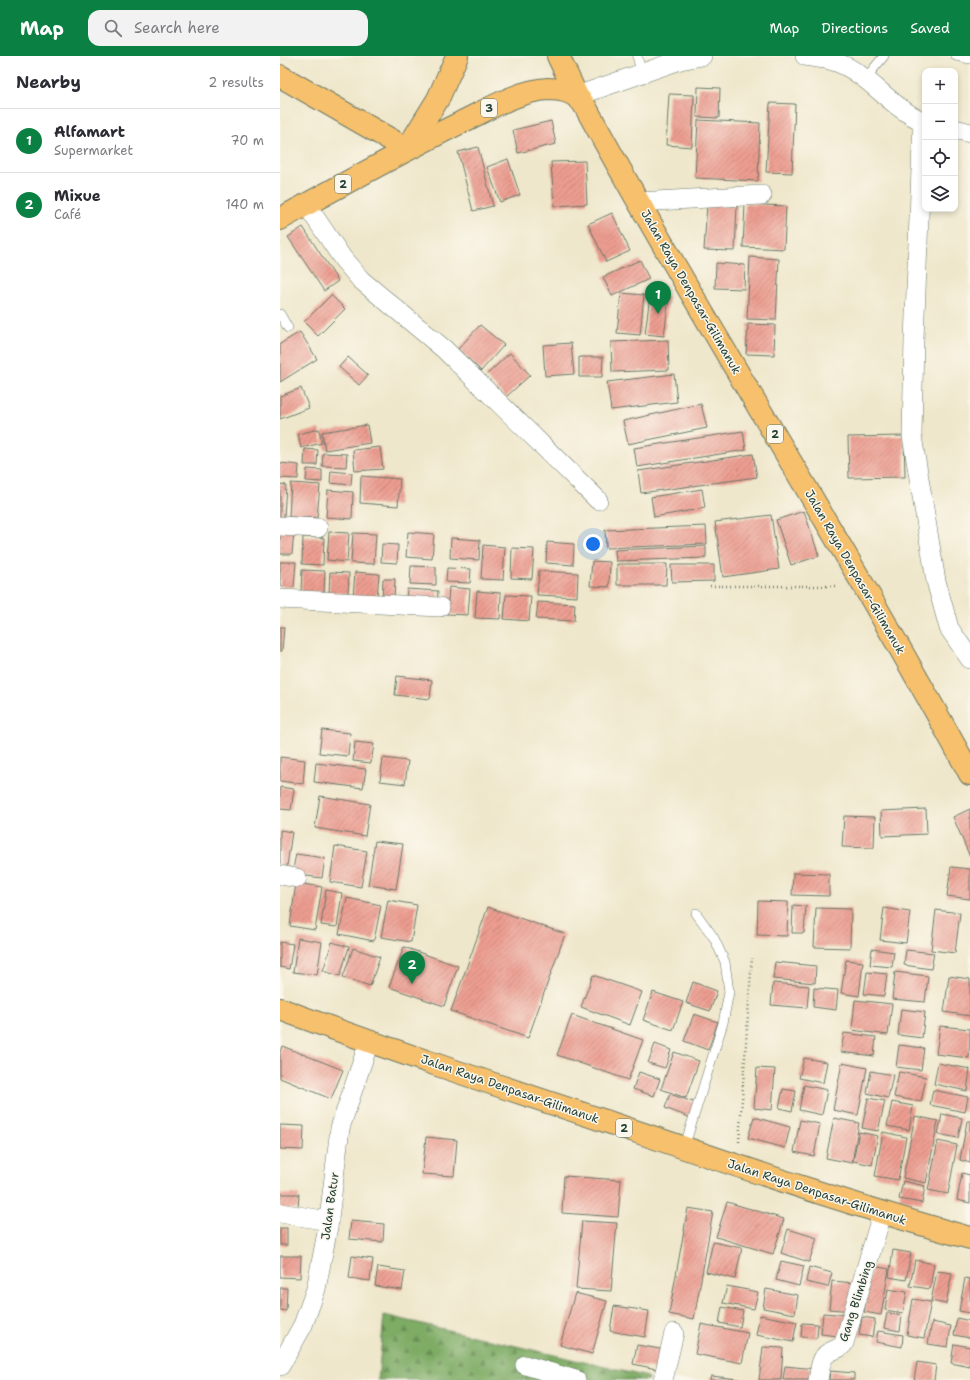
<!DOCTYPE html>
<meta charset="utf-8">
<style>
:root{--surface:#fff;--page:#f2f2f3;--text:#2b2b33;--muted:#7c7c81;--line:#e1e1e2;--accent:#0b8043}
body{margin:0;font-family:"Shantell Sans",sans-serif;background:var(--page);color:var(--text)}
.controls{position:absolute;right:12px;top:12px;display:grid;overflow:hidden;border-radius:8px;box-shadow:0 2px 6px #0003}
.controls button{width:36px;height:36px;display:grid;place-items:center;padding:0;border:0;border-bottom:1px solid var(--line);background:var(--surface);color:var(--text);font:20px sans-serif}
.you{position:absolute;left:313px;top:488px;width:14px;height:14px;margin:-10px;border:3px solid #fff;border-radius:50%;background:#1a73e8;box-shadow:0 0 0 6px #1a73e833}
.badge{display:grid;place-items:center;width:26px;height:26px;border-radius:50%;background:var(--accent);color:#fff;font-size:13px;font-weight:700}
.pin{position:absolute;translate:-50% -33px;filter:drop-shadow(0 1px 2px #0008)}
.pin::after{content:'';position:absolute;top:21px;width:14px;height:12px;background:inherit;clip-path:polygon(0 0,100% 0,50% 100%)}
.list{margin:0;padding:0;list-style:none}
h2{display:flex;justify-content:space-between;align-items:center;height:52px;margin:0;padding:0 16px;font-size:17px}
h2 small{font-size:13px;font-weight:400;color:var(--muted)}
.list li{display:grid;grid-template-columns:26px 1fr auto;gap:12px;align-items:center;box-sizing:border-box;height:64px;padding:0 16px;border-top:1px solid var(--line)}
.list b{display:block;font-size:15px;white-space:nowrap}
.list p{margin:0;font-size:13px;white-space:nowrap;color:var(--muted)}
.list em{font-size:13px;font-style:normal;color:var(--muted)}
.icon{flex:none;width:22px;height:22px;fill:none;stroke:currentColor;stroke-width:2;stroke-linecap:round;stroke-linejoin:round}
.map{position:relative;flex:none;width:690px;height:1324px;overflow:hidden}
header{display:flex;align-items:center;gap:24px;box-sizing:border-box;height:56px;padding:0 20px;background:var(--accent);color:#fff}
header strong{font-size:19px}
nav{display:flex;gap:22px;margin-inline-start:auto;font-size:14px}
.search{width:280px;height:36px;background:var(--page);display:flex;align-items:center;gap:10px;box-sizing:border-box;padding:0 14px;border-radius:12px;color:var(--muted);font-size:15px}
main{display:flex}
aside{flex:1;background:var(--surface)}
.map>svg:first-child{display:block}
</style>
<header>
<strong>Map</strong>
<div class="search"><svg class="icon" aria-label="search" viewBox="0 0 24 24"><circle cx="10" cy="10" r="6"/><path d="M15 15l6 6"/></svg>Search here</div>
<nav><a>Map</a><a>Directions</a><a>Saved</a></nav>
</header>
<main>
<aside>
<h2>Nearby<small>2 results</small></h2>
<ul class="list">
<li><span class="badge">1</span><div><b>Alfamart</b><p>Supermarket</p></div><em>70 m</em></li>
<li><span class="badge">2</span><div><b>Mixue</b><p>Café</p></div><em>140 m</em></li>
</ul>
</aside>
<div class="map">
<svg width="690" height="1324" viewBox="0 0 690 1324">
<defs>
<pattern id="forest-firs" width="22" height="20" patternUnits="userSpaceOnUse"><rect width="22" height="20" fill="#7eac65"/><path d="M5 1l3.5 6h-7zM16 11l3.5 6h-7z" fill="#678d54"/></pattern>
<pattern id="building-hatch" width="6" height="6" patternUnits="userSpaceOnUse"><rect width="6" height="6" fill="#ed9d90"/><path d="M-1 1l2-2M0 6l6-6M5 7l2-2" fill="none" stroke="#bf8176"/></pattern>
</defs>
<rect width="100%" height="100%" fill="#fbf7ec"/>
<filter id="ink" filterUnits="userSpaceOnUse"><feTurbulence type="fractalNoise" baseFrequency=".025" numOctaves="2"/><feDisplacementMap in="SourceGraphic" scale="8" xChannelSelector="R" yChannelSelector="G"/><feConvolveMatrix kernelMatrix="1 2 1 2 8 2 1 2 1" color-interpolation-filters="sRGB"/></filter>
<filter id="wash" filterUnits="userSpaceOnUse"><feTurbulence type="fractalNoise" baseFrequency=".012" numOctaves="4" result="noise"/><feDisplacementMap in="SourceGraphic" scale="16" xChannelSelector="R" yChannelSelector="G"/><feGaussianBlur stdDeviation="0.9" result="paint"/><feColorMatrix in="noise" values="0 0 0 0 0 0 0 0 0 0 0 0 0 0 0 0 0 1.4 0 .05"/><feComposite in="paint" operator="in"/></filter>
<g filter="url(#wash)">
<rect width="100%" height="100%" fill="#efe7cb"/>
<!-- forest -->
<polygon fill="url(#forest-firs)" stroke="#4e744c" points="104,1259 368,1321 368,1324 98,1324"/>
<g id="blocks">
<!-- building -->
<g fill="url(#building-hatch)">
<polygon points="418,31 440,32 439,62 417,61"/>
<polygon points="389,38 414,39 412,91 386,89"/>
<polygon points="490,47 515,48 512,117 486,116"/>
<polygon points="418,64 480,67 478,125 415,122"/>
<polygon points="271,65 276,88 238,97 233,74"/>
<polygon points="198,91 213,150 193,155 178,96"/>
<polygon points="228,103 240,139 220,146 207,111"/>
<polygon points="305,105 307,148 274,150 271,106"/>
<polygon points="427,148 457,150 455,195 424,194"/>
<polygon points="465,148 506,150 504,193 463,191"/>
<polygon points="332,157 350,195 326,206 308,168"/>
<polygon points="23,171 58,225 44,235 8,181"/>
<polygon points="470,201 499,203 496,264 467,263"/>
<polygon points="360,204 369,223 332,240 323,221"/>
<polygon points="436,207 465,209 464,233 435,232"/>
<polygon points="341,237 364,239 360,279 337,277"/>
<polygon points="51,239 65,253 38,280 24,266"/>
<polygon points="370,239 389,241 384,280 365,278"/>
<polygon points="468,268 495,269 494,299 466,298"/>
<polygon points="200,269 224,289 201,315 178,293"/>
<polygon points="20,276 37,303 0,326 0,288"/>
<polygon points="388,284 389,314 332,316 331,286"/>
<polygon points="291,287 294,318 265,320 263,289"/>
<polygon points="230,297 250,319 226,341 205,320"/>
<polygon points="68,301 88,319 79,329 59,311"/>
<polygon points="299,301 323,301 322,321 299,321"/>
<polygon points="394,318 397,346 331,354 327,326"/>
<polygon points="21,332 29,352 0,363 0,340"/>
<polygon points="421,348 427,372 348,388 343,365"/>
<polygon points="87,369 90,387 45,394 42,376"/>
<polygon points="39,373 42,387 21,392 18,378"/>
<polygon points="463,375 466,394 357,411 354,392"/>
<polygon points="624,380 625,421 569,422 568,381"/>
<polygon points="100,391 103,413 75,415 73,394"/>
<polygon points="25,393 38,394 37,409 24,409"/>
<polygon points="43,397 67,398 66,411 42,410"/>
<polygon points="473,398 477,421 361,437 358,415"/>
<polygon points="0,407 19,409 18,423 0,422"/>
<polygon points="27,413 42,414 42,426 26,425"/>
<polygon points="51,415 72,417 71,429 50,427"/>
<polygon points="81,420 120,423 118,450 80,447"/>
<polygon points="11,427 40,429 37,462 9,461"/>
<polygon points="0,428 6,429 4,461 0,461"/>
<polygon points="422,433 425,452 374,461 371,441"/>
<polygon points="48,434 73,436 72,463 46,461"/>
<polygon points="524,455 539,500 511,509 496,464"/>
<polygon points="491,459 499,513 443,521 435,466"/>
<polygon points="426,470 427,488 326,492 325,474"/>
<polygon points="0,474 14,475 12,498 0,498"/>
<polygon points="49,476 69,477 67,506 47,504"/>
<polygon points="128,476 154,478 152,503 126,501"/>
<polygon points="73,477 96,478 94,508 71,507"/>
<polygon points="23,481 44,482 43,509 22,508"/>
<polygon points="171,482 200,484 199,504 170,502"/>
<polygon points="267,486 294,488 293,509 266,507"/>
<polygon points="102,488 118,489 117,507 101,506"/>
<polygon points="203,489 225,491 223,524 201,523"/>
<polygon points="426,490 426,502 336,505 335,494"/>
<polygon points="232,492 254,493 252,523 231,522"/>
<polygon points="312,505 330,506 329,531 310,530"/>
<polygon points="0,506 16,506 14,531 0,530"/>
<polygon points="337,508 387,508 386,529 337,529"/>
<polygon points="391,509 434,509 434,525 392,526"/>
<polygon points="131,510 156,511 156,529 130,528"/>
<polygon points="167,512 191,513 190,527 166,526"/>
<polygon points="22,514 45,515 44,537 21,536"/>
<polygon points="259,515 298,517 297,541 257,539"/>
<polygon points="50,516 69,517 68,538 49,536"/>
<polygon points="75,516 99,518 97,542 73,541"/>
<polygon points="103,523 115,523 114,544 102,544"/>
<polygon points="169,531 190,533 188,559 167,558"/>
<polygon points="127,533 158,535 157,547 126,545"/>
<polygon points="197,535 221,537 220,563 195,562"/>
<polygon points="226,539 251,540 249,565 224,563"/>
<polygon points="258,546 295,548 294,565 256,563"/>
<polygon points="0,571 4,571 2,595 0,595"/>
<polygon points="117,620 152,624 150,643 115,639"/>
<polygon points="42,674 70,677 68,700 39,697"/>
<polygon points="75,686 94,688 91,707 73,705"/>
<polygon points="0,701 25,704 23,728 0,725"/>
<polygon points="103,702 128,705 125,728 100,725"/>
<polygon points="36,707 86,713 83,732 34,726"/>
<polygon points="0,731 14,733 11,754 0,753"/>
<polygon points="40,740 90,748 85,780 35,772"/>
<polygon points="646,753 647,778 602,780 601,755"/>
<polygon points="690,753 690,801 673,761"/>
<polygon points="564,760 595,761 594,792 562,791"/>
<polygon points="0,774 12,776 6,817 0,816"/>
<polygon points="95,785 123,788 116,833 88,829"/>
<polygon points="55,790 87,795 81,831 50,826"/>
<polygon points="16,798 45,802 42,822 12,818"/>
<polygon points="671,811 690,813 690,843 667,840"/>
<polygon points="513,817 549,818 549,840 512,839"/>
<polygon points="16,827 42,831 35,874 10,870"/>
<polygon points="46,834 62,837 57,871 41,869"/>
<polygon points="67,842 101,849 94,885 59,878"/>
<polygon points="108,844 137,849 131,886 101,881"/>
<polygon points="478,845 508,846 507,880 477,879"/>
<polygon points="513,849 526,850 524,877 512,877"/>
<polygon points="208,851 285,878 248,982 171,955"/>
<polygon points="536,852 571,853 570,892 534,891"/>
<polygon points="604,852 630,856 626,887 600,884"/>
<polygon points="656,854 680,857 675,897 651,894"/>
<polygon points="18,882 42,886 37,919 13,916"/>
<polygon points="0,886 13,888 9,913 0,911"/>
<polygon points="52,886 69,891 60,920 43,915"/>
<polygon points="124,891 178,910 164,950 109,931"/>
<polygon points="73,892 100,901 90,930 63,921"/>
<polygon points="592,893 614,896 612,911 590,909"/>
<polygon points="626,894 654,897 651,913 624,909"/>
<polygon points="566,904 583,906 579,940 561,937"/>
<polygon points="495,906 536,910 535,927 493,923"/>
<polygon points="587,916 607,918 604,940 584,938"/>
<polygon points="615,916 648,920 645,946 612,943"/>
<polygon points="313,919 362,936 350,969 301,951"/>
<polygon points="669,920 690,923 690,960 664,956"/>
<polygon points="413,926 437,935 430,955 406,947"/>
<polygon points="493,927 529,930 527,952 491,949"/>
<polygon points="534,932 558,934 556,954 533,951"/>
<polygon points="373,936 403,946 393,974 363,964"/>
<polygon points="575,944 612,948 608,979 572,974"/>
<polygon points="621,953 645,956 642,982 618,979"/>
<polygon points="414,958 438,966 428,994 404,985"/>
<polygon points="292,959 363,984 348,1024 277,999"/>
<polygon points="660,970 690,973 689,1002 656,998"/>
<polygon points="564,977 596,981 594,1000 561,996"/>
<polygon points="375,988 391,994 385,1012 368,1007"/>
<polygon points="619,989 644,992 641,1014 616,1011"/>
<polygon points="2,990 63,1014 51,1043 0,1022 0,996"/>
<polygon points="394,996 419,1005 406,1042 381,1033"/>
<polygon points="524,1002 547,1006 543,1027 519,1022"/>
<polygon points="562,1007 587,1012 578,1059 553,1054"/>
<polygon points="658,1007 690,1013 687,1035 654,1028"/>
<polygon points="477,1012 495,1013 492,1054 474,1052"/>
<polygon points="591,1015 613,1019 608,1042 587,1037"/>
<polygon points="359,1016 380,1023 374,1040 353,1033"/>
<polygon points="619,1016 646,1021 641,1046 614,1041"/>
<polygon points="524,1029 547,1034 542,1059 519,1054"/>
<polygon points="503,1033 516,1035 512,1055 499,1052"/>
<polygon points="653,1034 688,1041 685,1056 650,1049"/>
<polygon points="390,1038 416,1047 411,1062 385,1052"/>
<polygon points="588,1042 605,1045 598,1075 582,1072"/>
<polygon points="612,1046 633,1050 629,1074 607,1070"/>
<polygon points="662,1058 682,1062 678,1082 658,1078"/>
<polygon points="635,1060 658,1065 646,1127 623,1122"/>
<polygon points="474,1061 510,1071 505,1092 468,1082"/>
<polygon points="554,1062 579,1067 572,1107 546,1102"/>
<polygon points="520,1064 540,1068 534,1100 514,1096"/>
<polygon points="687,1065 690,1065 690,1107 680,1104"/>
<polygon points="0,1069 24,1070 23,1094 0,1093"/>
<polygon points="579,1076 598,1080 592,1109 573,1105"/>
<polygon points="603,1076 626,1081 618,1124 595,1120"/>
<polygon points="146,1081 177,1084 174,1120 142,1118"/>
<polygon points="658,1085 677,1089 668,1138 648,1134"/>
<polygon points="682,1117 690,1119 690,1147 677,1144"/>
<polygon points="284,1120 341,1124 338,1161 282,1157"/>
<polygon points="623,1125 645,1130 642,1147 619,1143"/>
<polygon points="0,1138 19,1138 18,1153 0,1153"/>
<polygon points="447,1146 504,1163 493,1198 436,1181"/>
<polygon points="408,1152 433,1156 414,1263 389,1258"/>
<polygon points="71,1165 104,1168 103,1186 69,1183"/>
<polygon points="302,1165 337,1167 331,1235 296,1233"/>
<rect x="0" y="1172" width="7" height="17"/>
<polygon points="508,1173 537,1182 529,1206 501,1197"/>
<polygon points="433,1186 462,1192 455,1223 426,1216"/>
<polygon points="613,1194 631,1197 626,1224 609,1221"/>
<polygon points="0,1200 21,1200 20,1222 0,1221"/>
<polygon points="72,1200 93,1203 90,1225 69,1222"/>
<polygon points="635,1204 654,1208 650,1233 630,1230"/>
<polygon points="501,1205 524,1210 519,1230 496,1224"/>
<polygon points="592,1210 609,1213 601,1259 584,1256"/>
<polygon points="98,1211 125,1215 122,1234 95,1230"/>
<polygon points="529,1211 552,1217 548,1231 526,1226"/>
<polygon points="657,1215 672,1217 666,1248 651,1245"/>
<polygon points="685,1222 690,1223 690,1257 679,1255"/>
<polygon points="552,1225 575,1227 572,1255 549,1253"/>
<polygon points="447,1230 478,1236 474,1253 443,1247"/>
<polygon points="0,1232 7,1232 6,1255 0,1254"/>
<polygon points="486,1233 518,1239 515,1258 483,1252"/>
<polygon points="608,1233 627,1236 623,1257 605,1254"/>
<polygon points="295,1237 327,1245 312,1298 280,1289"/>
<polygon points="633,1243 651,1246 644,1282 627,1279"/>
<polygon points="334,1250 369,1255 365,1281 330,1275"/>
<polygon points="442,1251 463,1255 460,1271 439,1267"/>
<polygon points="543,1257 568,1259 566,1281 541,1278"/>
<polygon points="607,1257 622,1260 620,1275 604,1272"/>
<polygon points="480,1259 517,1266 513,1286 476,1279"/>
<polygon points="582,1261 595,1263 592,1281 579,1279"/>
<polygon points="677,1262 690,1265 690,1282 674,1279"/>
<polygon points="652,1266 671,1270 668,1291 648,1288"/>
<polygon points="522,1267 538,1268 537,1282 521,1281"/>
<polygon points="421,1268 468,1277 462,1307 415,1298"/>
<polygon points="598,1275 623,1279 622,1291 596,1286"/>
<polygon points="674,1288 690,1291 690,1311 671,1307"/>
<polygon points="357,1289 386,1294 381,1314 353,1308"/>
<polygon points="483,1291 503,1292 501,1324 479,1324"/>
<polygon points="637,1306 656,1309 654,1324 634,1324"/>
<polygon points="505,1310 536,1313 535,1324 503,1324"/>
<polygon points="550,1315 574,1317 574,1324 549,1324"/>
<polygon points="431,1320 459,1323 459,1324 430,1324"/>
</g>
</g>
</g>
<g filter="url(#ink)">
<use href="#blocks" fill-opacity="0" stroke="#687869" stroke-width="1"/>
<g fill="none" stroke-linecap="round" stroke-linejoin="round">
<defs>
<g id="lane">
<polyline points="357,0 362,19"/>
<polyline points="676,0 690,3"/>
<polyline points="585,23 604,0"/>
<polyline points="0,258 8,272"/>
<polyline points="404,1092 443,967 449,936 445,906 434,882 416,857"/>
</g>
<g id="street">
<path d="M 525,0 C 534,2 544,2 553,5 C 589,16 610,53 645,66"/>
<polyline points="297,40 400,4 422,0"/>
<polyline points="643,65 634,283 632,380 656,525 669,572 690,603"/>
<polyline points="675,73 690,77"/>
<polyline points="358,146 482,139"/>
<polyline points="26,148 63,203 81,224 164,293 318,444"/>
<polyline points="0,470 38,472"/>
<polyline points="0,543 160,551"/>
<polyline points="0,819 17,822"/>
<polyline points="0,1157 49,1165"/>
<polyline points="245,1309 296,1324"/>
<polyline points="0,1310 23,1269 36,1233 48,1171 60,1072 89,986"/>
<polyline points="383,1324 394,1277"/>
<path d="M 538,1324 C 540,1315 540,1302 548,1297 C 554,1293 561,1293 564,1287 L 602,1158"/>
</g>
<g id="highway">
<polyline points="278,0 297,40"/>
<polyline points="0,20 127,93"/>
<polyline points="127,93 158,43 177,0"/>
<path d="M 0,163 C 60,130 119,97 180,67 C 207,54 237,35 268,33 C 284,33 298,37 306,52 C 429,277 568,493 690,718"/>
<path d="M 0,953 C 107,993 216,1029 325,1065 C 446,1106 567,1148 690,1182"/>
</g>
</defs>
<!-- lane casing -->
<use href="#lane" stroke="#687869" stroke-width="10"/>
<!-- street casing -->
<use href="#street" stroke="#687869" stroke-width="20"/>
<!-- highway casing -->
<use href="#highway" stroke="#687869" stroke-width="24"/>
<!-- path -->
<g stroke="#687869" stroke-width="2.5" stroke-dasharray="1 3" stroke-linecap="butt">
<polyline points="430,530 557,530"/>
<polyline points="459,1086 472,902"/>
</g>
<!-- lane -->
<use href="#lane" stroke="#fff" stroke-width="9"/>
<!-- street -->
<use href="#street" stroke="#fff" stroke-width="19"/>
<!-- highway -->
<use href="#highway" stroke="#f7c06c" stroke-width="22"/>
</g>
</g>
<g text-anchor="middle" stroke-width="3" stroke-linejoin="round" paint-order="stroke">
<!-- shield labels -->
<g fill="#fbf7ec" stroke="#61756b" stroke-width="1">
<rect x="201" y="43" width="16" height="18" rx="3"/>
<rect x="55" y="119" width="16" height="18" rx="3"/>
<rect x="487" y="369" width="16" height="18" rx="3"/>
<rect x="336" y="1063" width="16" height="18" rx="3"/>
</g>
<g font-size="11" font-weight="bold" fill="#1f3d34">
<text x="209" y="56">3</text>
<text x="63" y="132">2</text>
<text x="495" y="382">2</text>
<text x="344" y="1076">2</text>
</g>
<!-- street labels -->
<g font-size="12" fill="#1f3d34" stroke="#fbf7ec">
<text transform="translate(411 236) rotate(60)" y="4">Jalan Raya Denpasar-Gilimanuk</text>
<text transform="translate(575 516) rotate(60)" y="4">Jalan Raya Denpasar-Gilimanuk</text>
<text transform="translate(230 1033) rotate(19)" y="4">Jalan Raya Denpasar-Gilimanuk</text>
<text transform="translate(537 1136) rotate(18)" y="4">Jalan Raya Denpasar-Gilimanuk</text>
<text transform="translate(50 1150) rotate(-82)" y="4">Jalan Batur</text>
<text transform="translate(576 1245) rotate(-72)" y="4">Gang Blimbing</text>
</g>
</g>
</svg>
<div class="controls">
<button>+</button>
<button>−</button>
<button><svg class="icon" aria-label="locate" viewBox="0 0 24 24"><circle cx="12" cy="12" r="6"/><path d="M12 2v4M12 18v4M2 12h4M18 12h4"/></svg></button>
<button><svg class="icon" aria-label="layers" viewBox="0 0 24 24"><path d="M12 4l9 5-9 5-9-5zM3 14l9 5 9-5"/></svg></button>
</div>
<div class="you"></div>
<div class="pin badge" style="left:378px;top:258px">1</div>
<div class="pin badge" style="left:132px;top:928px">2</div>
</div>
</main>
